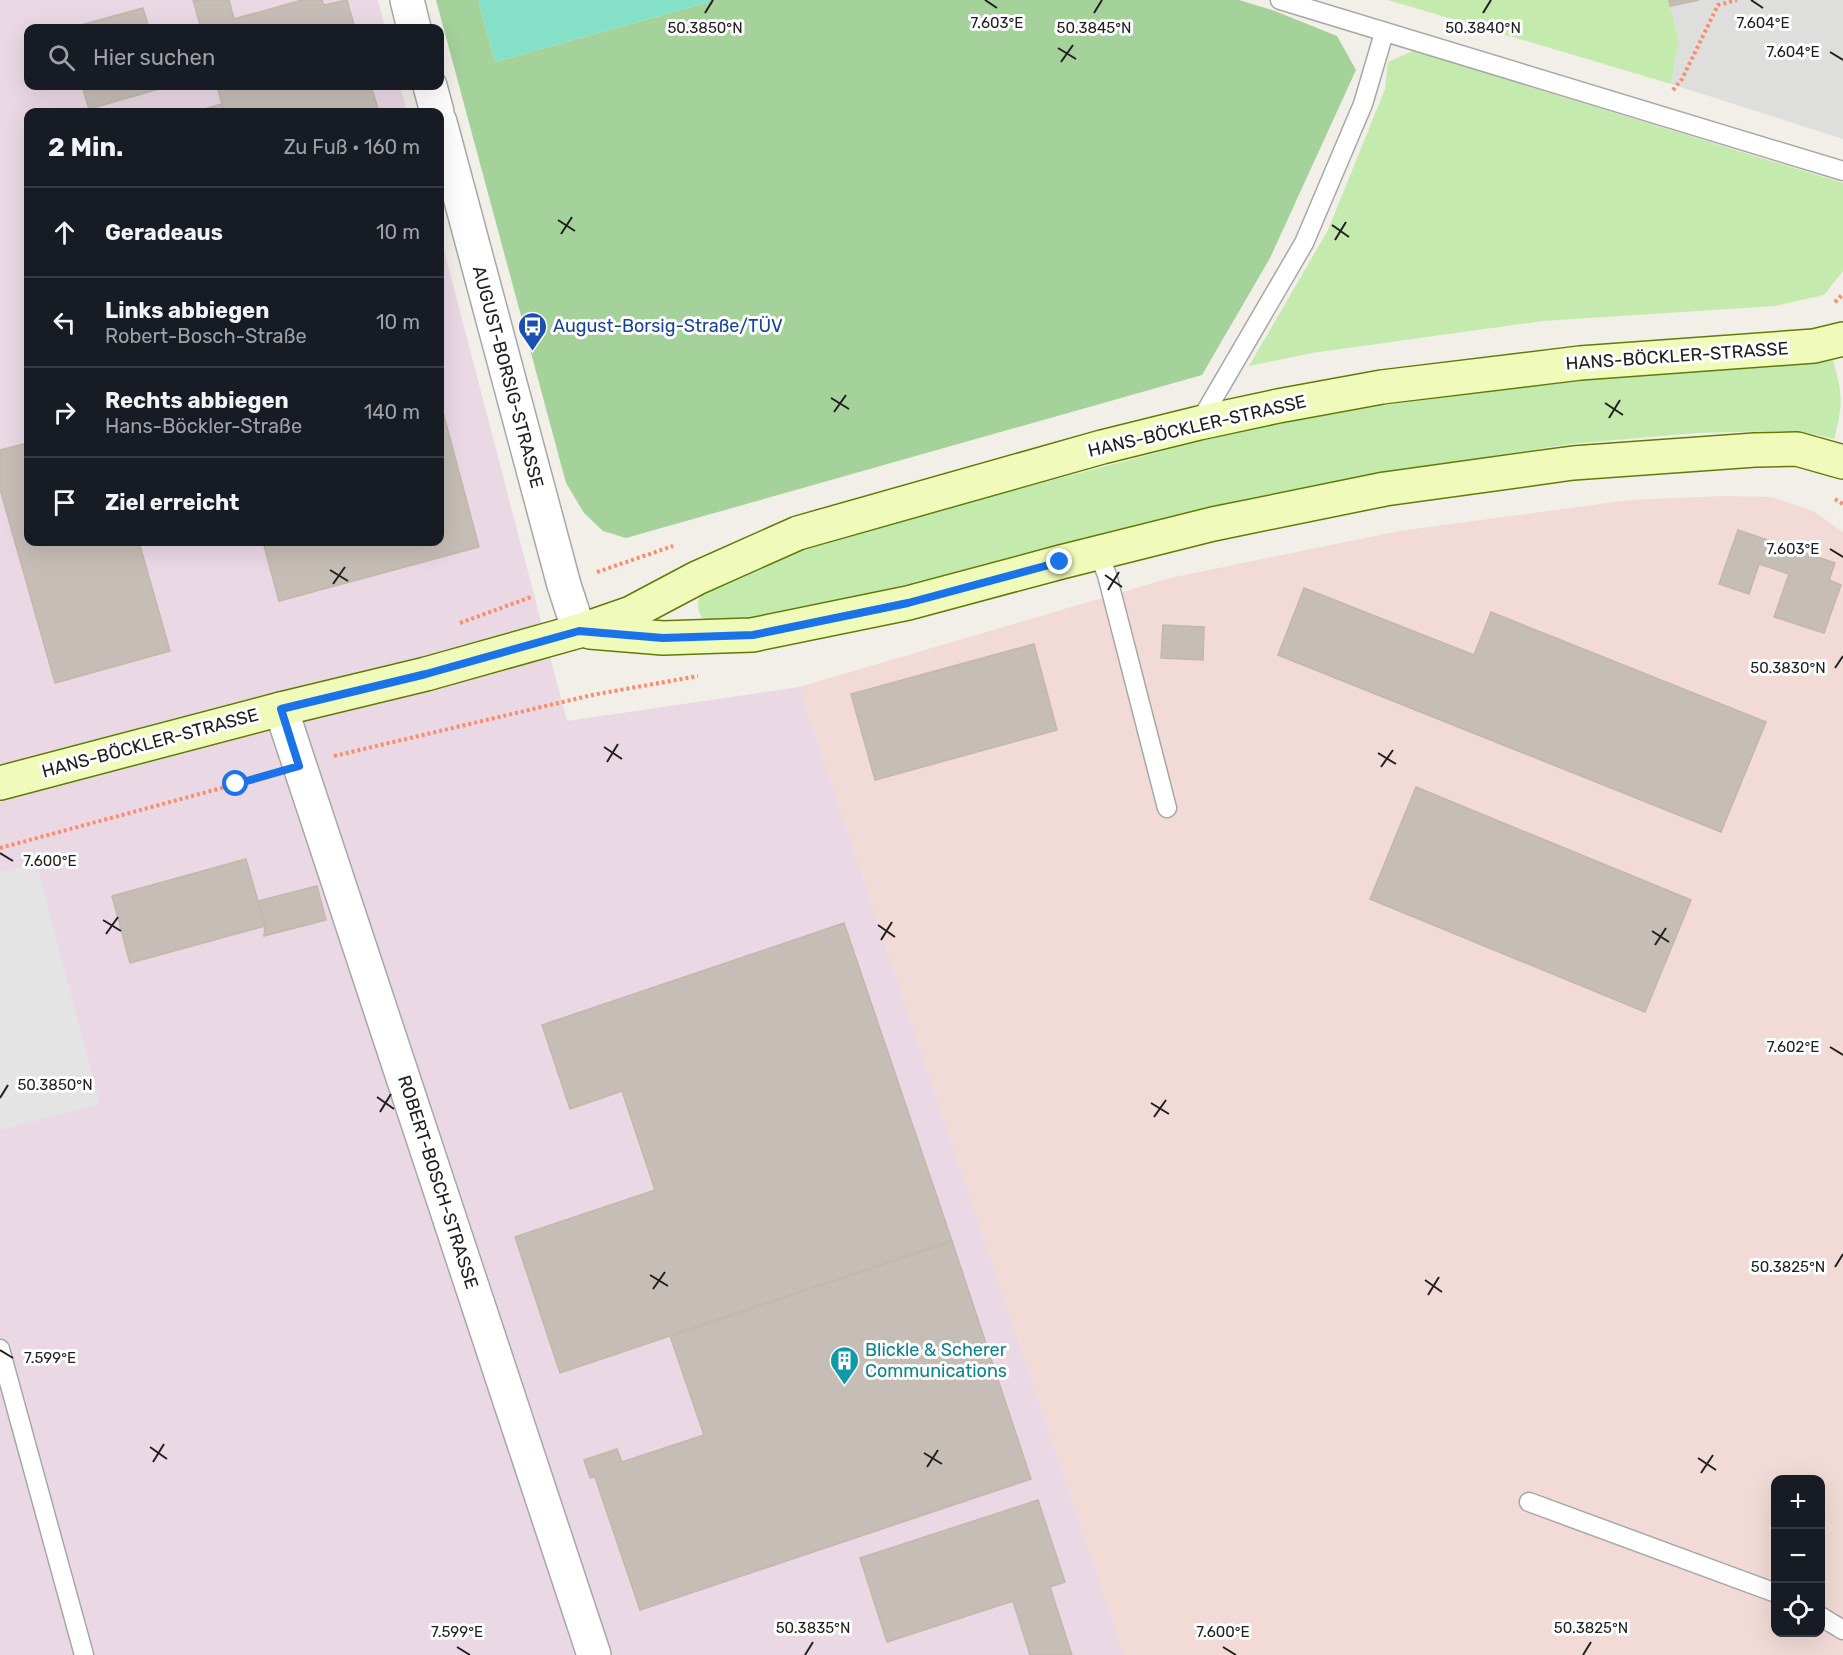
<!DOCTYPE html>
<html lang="de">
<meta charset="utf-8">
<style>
:root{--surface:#171b24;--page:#20242c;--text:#f1f3f6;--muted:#9ea1a6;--line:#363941}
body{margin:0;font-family:Rubik,sans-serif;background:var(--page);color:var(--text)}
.controls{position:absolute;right:18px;bottom:18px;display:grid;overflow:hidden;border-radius:12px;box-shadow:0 6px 24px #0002}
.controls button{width:54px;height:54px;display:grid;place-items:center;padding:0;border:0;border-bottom:2px solid var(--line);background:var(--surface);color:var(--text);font:30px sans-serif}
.stop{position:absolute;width:18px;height:18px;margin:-14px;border:4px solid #1a73e8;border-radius:50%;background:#fff}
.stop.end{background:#1a73e8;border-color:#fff;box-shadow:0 2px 6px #0008}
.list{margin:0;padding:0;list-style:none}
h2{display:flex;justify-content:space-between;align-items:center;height:78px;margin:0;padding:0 24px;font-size:26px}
h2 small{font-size:20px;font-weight:400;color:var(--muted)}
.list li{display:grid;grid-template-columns:39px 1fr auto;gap:18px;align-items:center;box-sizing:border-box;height:90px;padding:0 24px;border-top:2px solid var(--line)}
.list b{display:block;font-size:22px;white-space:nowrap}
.list p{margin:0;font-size:20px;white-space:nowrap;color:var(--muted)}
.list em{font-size:20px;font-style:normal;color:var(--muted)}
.icon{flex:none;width:33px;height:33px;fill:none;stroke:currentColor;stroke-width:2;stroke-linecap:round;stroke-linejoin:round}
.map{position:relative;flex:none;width:1843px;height:1655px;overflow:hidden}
.search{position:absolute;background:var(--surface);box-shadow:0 6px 24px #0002;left:24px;top:24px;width:420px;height:66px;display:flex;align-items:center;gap:15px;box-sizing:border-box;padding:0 21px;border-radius:12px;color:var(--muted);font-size:22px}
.panel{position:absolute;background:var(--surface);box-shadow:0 6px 24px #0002;left:24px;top:108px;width:420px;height:438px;border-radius:12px}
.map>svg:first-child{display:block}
</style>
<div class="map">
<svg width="1843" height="1655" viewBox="0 0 1843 1655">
<rect width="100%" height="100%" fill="#f1efe7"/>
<!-- residential -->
<polygon fill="#dededd" points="1669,0 1843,0 1843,139 1671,84 1679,42"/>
<!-- commercial -->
<path fill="#f2dbd6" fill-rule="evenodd" d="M 1722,496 L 1772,497 L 1813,511 L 1843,532 L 1843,1655 L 1124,1655 L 799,687 L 1170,578 L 1399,531 L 1630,500 ZM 1776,1480 L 1820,1480 L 1820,1632 L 1776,1632 Z"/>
<!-- industrial -->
<polygon fill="#ead9e5" points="0,0 378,0 385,28 28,28 28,86 400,86 407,112 28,112 28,542 440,542 440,235 567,721 799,687 1124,1655 0,1655"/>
<!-- grass -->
<g fill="#c4ebad">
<polygon points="1388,0 1669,0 1679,42 1671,84"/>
<polygon points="1413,51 1843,183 1843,271 1824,295 1775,306 1543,321 1312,353 1249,366 1328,230 1385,89 1388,62"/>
<path d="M 1833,360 C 1843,394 1843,405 1834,439 L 1812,434 L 1779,431 L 1696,433 L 1570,444 L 1384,473 L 1211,507 L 774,618 L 706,621 C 695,612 697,602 702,590 L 764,561 L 1011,491 L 1205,440 L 1282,423 L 1386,405 L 1581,380 Z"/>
</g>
<!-- forest -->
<polygon fill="#a5d19b" points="436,0 478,0 495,62 709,2 709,0 1239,0 1275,11 1337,36 1356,70 1270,258 1202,375 626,538 603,531 584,513 566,483"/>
<!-- pitch -->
<polygon fill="#84e0c7" points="478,0 709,0 709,2 495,62"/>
<!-- parking -->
<polygon fill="#e4e4e4" points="36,863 100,1104 0,1130 0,872"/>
<!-- building -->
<g fill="#c6beb6" stroke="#c3b7a9" stroke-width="1.5">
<polygon points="193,0 229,0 234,19 302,0 322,0 324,5 347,0 355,28 201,28"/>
<polygon points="1669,0 1699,0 1670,6"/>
<polygon points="143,8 149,28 70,28"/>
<polygon points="82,86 166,86 166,87 89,109"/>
<polygon points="217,86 371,86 379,112 224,112"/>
<polygon points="222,104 224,112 194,112"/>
<polygon points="440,401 479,547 279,601 263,542 440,542"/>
<polygon points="28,443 28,542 139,542 170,651 55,683 0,489 0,450"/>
<polygon points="1738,530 1835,563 1829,580 1841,585 1824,633 1774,617 1789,574 1759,564 1749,594 1719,584"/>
<polygon points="1304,588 1474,655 1491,612 1766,722 1721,832 1278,655"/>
<polygon points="1163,625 1204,627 1203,660 1161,658"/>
<polygon points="1034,644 1057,730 875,780 851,694"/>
<polygon points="1416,787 1691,900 1645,1012 1370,899"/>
<polygon points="246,859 265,926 130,963 112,896"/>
<polygon points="317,886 326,920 264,936 265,926 258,901"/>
<polygon points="844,923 952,1241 560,1373 515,1237 655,1190 622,1091 570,1109 542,1025"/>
<polygon points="952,1241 1031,1479 640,1610 595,1477 590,1478 584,1460 617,1449 622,1462 704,1435 670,1336"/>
<polygon points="1038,1500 1065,1582 1050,1587 1072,1655 1030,1655 1013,1601 887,1642 860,1558"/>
</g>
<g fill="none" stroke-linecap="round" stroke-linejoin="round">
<defs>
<g id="service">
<polyline points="1280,0 1843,171"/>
<polyline points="1199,423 1304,243 1363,104 1384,33"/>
<polyline points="1098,552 1107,575 1167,808"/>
<polyline points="0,1349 84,1655"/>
<polyline points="1529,1502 1776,1593"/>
<polyline points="1820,1616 1843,1630"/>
</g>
<g id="minor">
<polyline points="407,0 414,28"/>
<polyline points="430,86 437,112"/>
<polyline points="440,122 564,585 579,631"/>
<polyline points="281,709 594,1655"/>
</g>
<g id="secondary">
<polyline points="590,632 663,638 752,635 908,603 1061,562 1213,524 1385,489 1573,463 1755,450 1797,449 1843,462"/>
<polyline points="0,783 281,709 426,674 579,631 631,613 697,578 798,533 1102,447 1199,423 1278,406 1382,387 1580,363 1814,346 1843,339"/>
</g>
</defs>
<!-- service casing -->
<use href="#service" stroke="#a7a7a7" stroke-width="21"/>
<!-- minor casing -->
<use href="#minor" stroke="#a7a7a7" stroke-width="36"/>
<!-- secondary casing -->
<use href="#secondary" stroke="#617b03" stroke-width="36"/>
<!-- path -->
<g stroke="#fc8c6d" stroke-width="4" stroke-dasharray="3 3" stroke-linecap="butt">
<polyline points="1673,90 1682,79 1718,5 1737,0"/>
<polyline points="1835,302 1843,294"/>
<polyline points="1835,499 1843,504"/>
<polyline points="597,572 673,546"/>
<polyline points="460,623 531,597"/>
<polyline points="334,756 592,695 698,676"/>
<polyline points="0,848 266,776"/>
</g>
<!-- service -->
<use href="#service" stroke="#fff" stroke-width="18"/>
<!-- minor -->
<use href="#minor" stroke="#fff" stroke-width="33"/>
<!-- secondary -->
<use href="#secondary" stroke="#f0fbbb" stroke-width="33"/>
</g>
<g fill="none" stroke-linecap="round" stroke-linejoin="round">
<!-- route -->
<polyline stroke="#1a73e8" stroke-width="8" points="236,784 299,766 281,709 426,674 579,631 663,638 753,635 908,603 1060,562"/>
</g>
<!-- ticks -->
<path fill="none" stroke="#202020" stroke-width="2" d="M 985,0 L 997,8M 1751,0 L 1763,8M 705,13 L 713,0M 1094,13 L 1102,0M 1483,13 L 1491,0M 1058,48 L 1076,59M 1830,52 L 1843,60M 1061,62 L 1073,45M 558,220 L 575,231M 1332,225 L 1349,237M 561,234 L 572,217M 1335,240 L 1346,222M 831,398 L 849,409M 1605,403 L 1623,415M 834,412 L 846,395M 1609,418 L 1620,400M 1830,549 L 1843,557M 330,570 L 348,581M 1105,575 L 1122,587M 333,584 L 345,567M 1108,590 L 1119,572M 1835,668 L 1843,656M 604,747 L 622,759M 1378,753 L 1396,764M 607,762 L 618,744M 1381,767 L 1393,750M 0,853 L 13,861M 103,920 L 121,931M 878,925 L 895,937M 1652,931 L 1669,942M 106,934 L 118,917M 881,940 L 892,922M 1655,945 L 1666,928M 1830,1047 L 1843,1055M 377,1097 L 394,1109M 0,1098 L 8,1085M 1151,1103 L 1169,1114M 380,1112 L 391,1094M 1154,1117 L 1166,1100M 1835,1267 L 1843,1254M 650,1275 L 668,1286M 1425,1280 L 1442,1292M 653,1289 L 665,1272M 1428,1295 L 1439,1277M 0,1350 L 13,1358M 150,1447 L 167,1459M 924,1453 L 942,1464M 1698,1458 L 1716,1470M 153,1462 L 164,1444M 927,1467 L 938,1450M 1701,1473 L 1713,1455M 457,1647 L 470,1655M 1223,1647 L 1236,1655M 805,1655 L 813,1642M 1583,1655 L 1591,1642"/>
<!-- icons -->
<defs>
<symbol id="bus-pin" viewBox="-11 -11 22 30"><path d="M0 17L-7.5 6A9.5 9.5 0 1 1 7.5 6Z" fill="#1a4fb4" stroke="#fff"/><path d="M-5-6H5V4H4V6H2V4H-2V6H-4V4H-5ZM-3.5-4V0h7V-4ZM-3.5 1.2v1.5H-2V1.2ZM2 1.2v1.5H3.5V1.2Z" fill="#fff"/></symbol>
<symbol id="building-pin" viewBox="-11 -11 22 30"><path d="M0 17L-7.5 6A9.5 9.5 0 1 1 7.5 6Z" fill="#0f9aa8" stroke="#fff"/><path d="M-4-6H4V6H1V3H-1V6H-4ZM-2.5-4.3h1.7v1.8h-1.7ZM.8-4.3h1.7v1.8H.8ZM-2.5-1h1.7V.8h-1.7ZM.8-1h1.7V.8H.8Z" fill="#fff"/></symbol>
</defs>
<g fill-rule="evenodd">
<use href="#bus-pin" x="516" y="310" width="33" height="45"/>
<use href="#building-pin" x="828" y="1344" width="33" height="45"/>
</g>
<g text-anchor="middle" stroke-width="6" stroke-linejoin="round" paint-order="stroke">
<!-- transit labels -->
<g font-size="18" fill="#164399" stroke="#fff" text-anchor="start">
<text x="553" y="332">August-Borsig-Straße/TÜV</text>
</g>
<!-- street labels -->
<g font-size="18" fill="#202020" stroke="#fff">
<text transform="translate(1677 356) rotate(-4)" y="6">HANS-BÖCKLER-STRASSE</text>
<text transform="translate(508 377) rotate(75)" y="6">AUGUST-BORSIG-STRASSE</text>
<text transform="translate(1197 426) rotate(-13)" y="6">HANS-BÖCKLER-STRASSE</text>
<text transform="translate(150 743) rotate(-15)" y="6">HANS-BÖCKLER-STRASSE</text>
<text transform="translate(438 1182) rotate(72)" y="6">ROBERT-BOSCH-STRASSE</text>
</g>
<!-- culture labels -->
<g font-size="18" fill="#0d838f" stroke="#fff" text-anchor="start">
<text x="865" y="1356">Blickle &amp; Scherer<tspan x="865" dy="21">Communications</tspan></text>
</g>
</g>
<g font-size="15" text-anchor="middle" fill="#202020" stroke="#fff" stroke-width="6" stroke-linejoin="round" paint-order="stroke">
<text x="1763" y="28">7.604°E</text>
<text x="997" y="28">7.603°E</text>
<text x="705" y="33">50.3850°N</text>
<text x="1094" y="33">50.3845°N</text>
<text x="1483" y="33">50.3840°N</text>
<text x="1793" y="57">7.604°E</text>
<text x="1793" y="554">7.603°E</text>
<text x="1788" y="673">50.3830°N</text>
<text x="50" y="866">7.600°E</text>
<text x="1793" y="1052">7.602°E</text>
<text x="55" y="1090">50.3850°N</text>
<text x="1788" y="1272">50.3825°N</text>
<text x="50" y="1363">7.599°E</text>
<text x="813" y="1633">50.3835°N</text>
<text x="1591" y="1633">50.3825°N</text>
<text x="457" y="1637">7.599°E</text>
<text x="1223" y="1637">7.600°E</text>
</g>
</svg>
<div class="controls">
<button>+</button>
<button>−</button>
<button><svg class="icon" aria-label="locate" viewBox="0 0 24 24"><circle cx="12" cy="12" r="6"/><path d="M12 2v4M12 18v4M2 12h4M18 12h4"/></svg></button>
</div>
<div class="stop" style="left:236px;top:784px"></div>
<div class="stop end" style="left:1060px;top:562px"></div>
<div class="search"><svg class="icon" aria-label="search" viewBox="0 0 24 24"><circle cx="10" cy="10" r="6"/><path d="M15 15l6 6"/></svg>Hier suchen</div>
<section class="panel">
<h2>2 Min.<small>Zu Fuß · 160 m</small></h2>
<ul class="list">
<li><svg class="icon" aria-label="ahead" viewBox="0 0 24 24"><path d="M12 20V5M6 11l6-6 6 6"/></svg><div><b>Geradeaus</b></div><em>10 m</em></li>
<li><svg class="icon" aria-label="left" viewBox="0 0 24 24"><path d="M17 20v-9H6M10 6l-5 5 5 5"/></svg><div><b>Links abbiegen</b><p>Robert-Bosch-Straße</p></div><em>10 m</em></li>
<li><svg class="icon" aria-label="right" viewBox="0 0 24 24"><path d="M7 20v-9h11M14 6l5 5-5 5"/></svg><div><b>Rechts abbiegen</b><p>Hans-Böckler-Straße</p></div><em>140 m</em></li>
<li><svg class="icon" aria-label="arrive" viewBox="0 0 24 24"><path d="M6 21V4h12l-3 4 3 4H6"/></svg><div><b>Ziel erreicht</b></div></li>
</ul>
</section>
</div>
